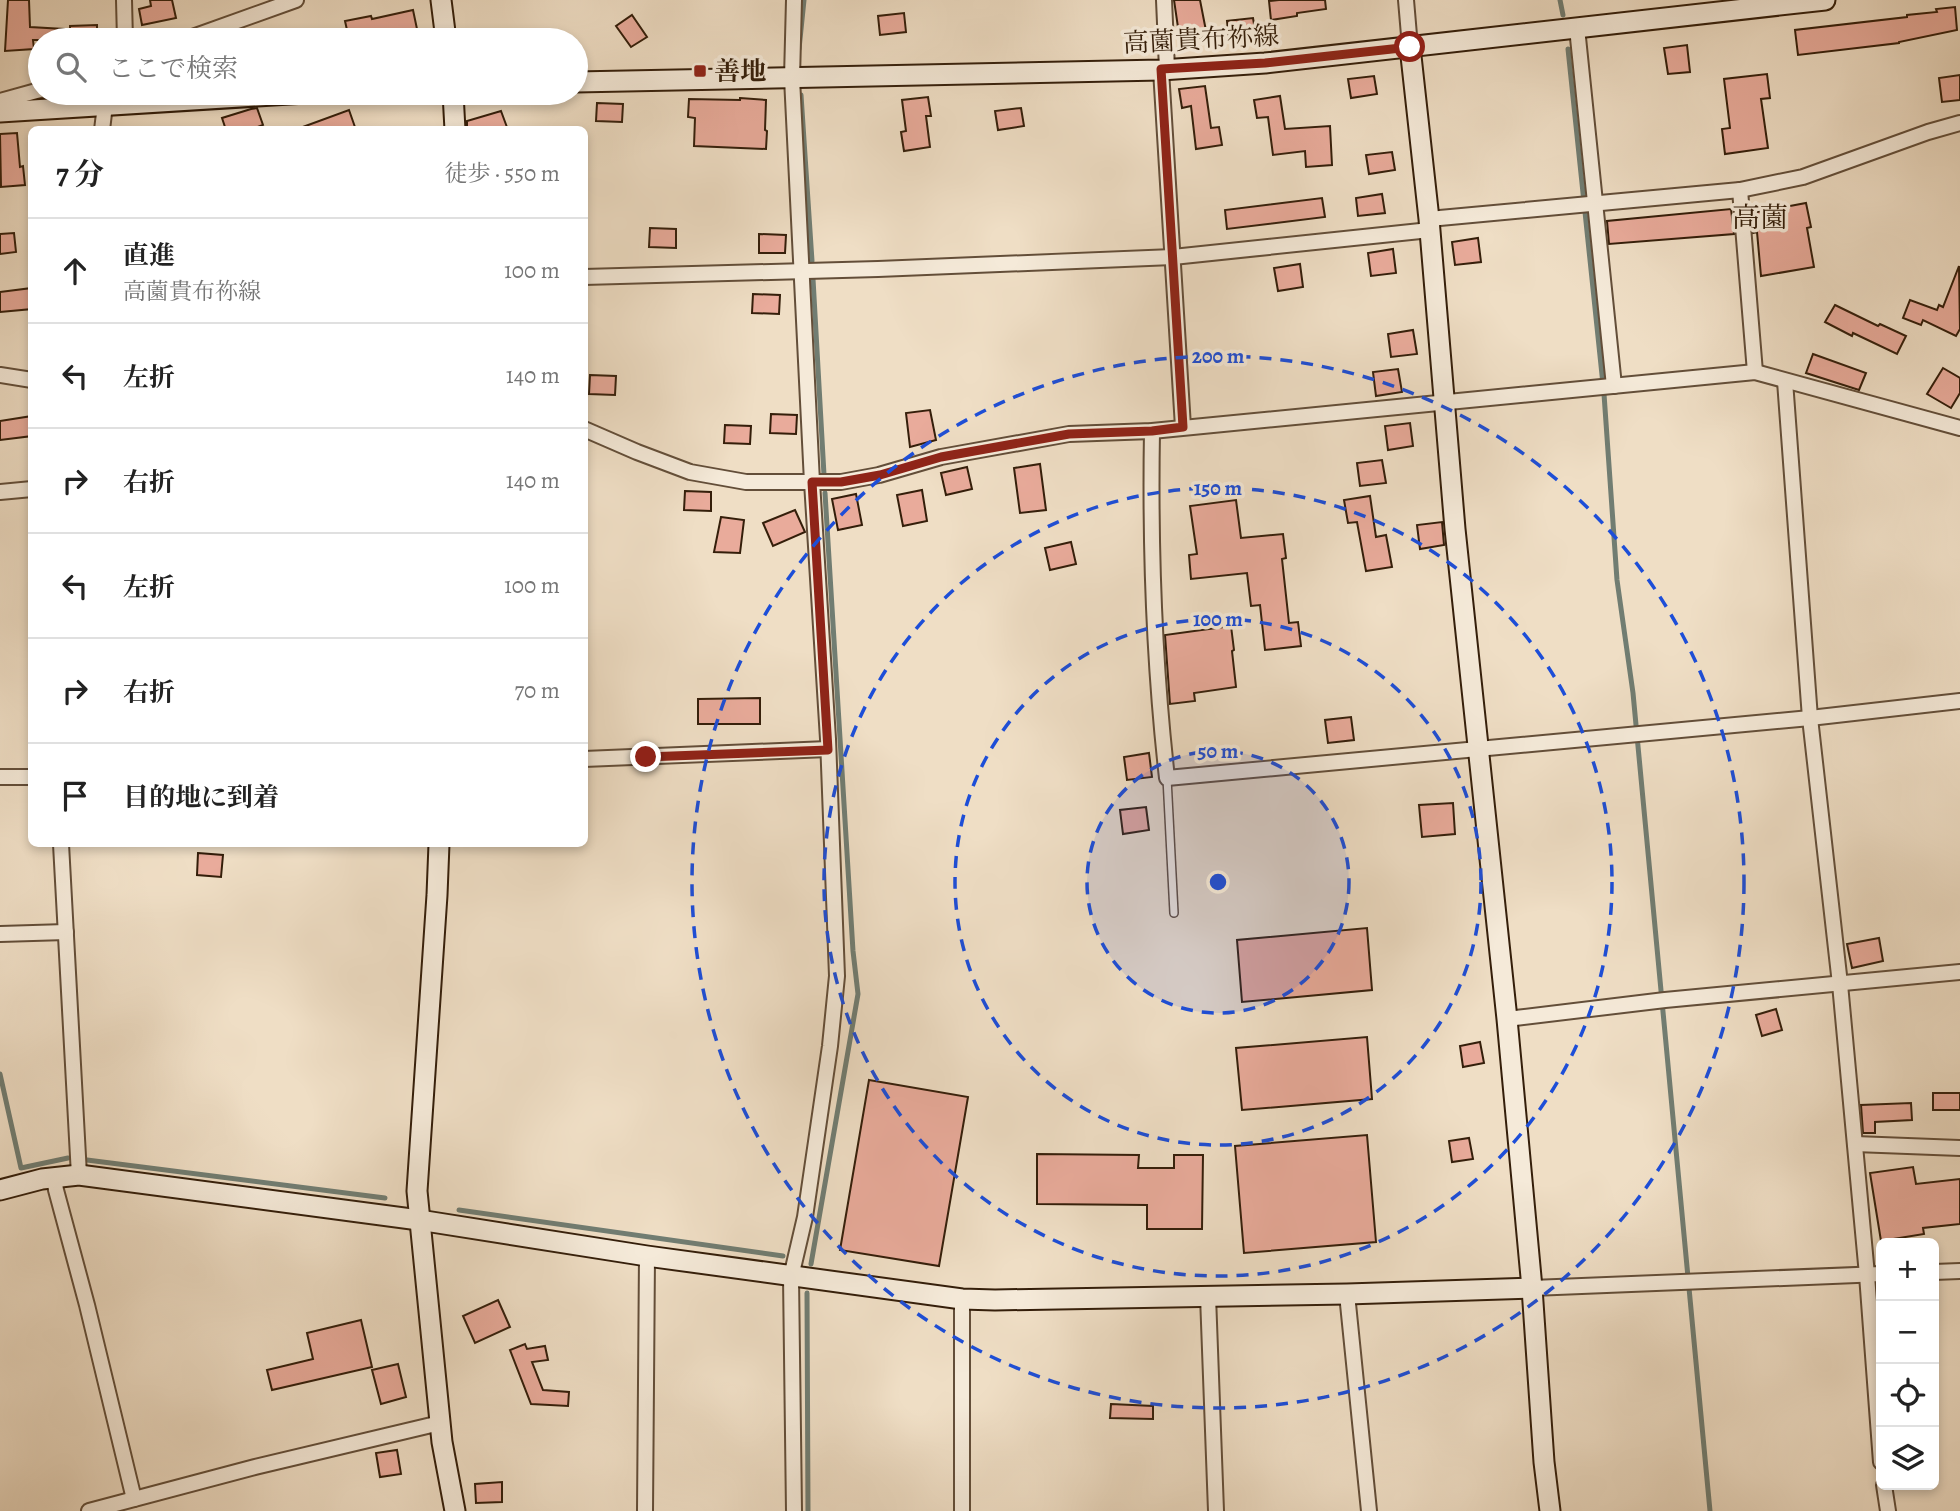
<!DOCTYPE html>
<html lang="ja">
<meta charset="utf-8">
<style>
:root{--surface:#fff;--page:#f6f6f6;--text:#222;--muted:#767676;--line:#e0e0e0}
body{margin:0;font-family:Alegreya,"Noto Serif JP",serif;background:var(--page);color:var(--text)}
.controls{position:absolute;right:21px;bottom:21px;display:grid;overflow:hidden;border-radius:10px;box-shadow:0 4px 10px #0003}
.controls button{width:63px;height:63px;display:grid;place-items:center;padding:0;border:0;border-bottom:2px solid var(--line);background:var(--surface);color:var(--text);font:35px sans-serif}
.stop{position:absolute;width:21px;height:21px;margin:-16px;border:5px solid #8f2418;border-radius:50%;background:#fff}
.stop.end{background:#8f2418;border-color:#fff;box-shadow:0 2px 7px #0008}
.list{margin:0;padding:0;list-style:none}
h2{display:flex;justify-content:space-between;align-items:center;height:91px;margin:0;padding:0 28px;font-size:30px}
h2 small{font-size:23px;font-weight:400;color:var(--muted)}
.list li{display:grid;grid-template-columns:46px 1fr auto;gap:21px;align-items:center;box-sizing:border-box;height:105px;padding:0 28px;border-top:2px solid var(--line)}
.list b{display:block;font-size:26px;white-space:nowrap}
.list p{margin:0;font-size:23px;white-space:nowrap;color:var(--muted)}
.list em{font-size:23px;font-style:normal;color:var(--muted)}
.icon{flex:none;width:38px;height:38px;fill:none;stroke:currentColor;stroke-width:2;stroke-linecap:round;stroke-linejoin:round}
.map{position:relative;flex:none;width:1960px;height:1511px;overflow:hidden}
.search{position:absolute;background:var(--surface);box-shadow:0 4px 10px #0003;left:28px;top:28px;width:560px;height:77px;display:flex;align-items:center;gap:18px;box-sizing:border-box;padding:0 24px;border-radius:38px;color:var(--muted);font-size:26px}
.panel{position:absolute;background:var(--surface);box-shadow:0 4px 10px #0003;left:28px;top:126px;width:560px;height:721px;border-radius:10px}
.map>svg:first-child{display:block}
</style>
<div class="map">
<svg width="1960" height="1511" viewBox="0 0 1960 1511">
<rect width="100%" height="100%" fill="#efdec5"/>
<filter id="stains"><feTurbulence type="fractalNoise" baseFrequency=".00286" numOctaves="4"/><feColorMatrix values="0 0 0 0 .2 0 0 0 0 .09 0 0 0 0 .02 0 0 0 .5 -.17"/></filter>
<radialGradient id="worn" r=".72"><stop offset=".6" stop-color="#630" stop-opacity="0"/><stop offset="1" stop-color="#630" stop-opacity=".3"/></radialGradient>
<g fill="none" stroke-linecap="round" stroke-linejoin="round">
<!-- stream -->
<g stroke="#717d72" stroke-width="5">
<polyline points="1560,0 1563,15"/>
<polyline points="799,49 804,0"/>
<polyline points="1568,49 1604,394 1617,580 1633,693 1710,1511"/>
<polyline points="801,95 812,261"/>
<polyline points="813,279 824,475"/>
<polyline points="0,1074 21,1168 68,1158"/>
<polyline points="87,1160 385,1198"/>
<polyline points="459,1210 783,1256"/>
<polyline points="811,1264 858,994 853,951 825,493"/>
<polyline points="807,1293 808,1511"/>
</g>
</g>
<!-- building -->
<g fill="#e9ab9b" stroke="#341e0a" stroke-width="2">
<polygon points="8,0 29,0 30,27 64,29 63,40 33,40 34,49 5,51"/>
<polygon points="150,0 172,0 176,18 142,25 139,9 151,6"/>
<polygon points="1174,0 1200,0 1207,36 1180,41"/>
<polygon points="1279,0 1325,0 1326,9 1297,13 1297,16 1271,20 1269,1"/>
<polygon points="1955,7 1957,30 1899,42 1899,43 1798,55 1795,30 1907,17 1907,15 1937,12 1936,9"/>
<polygon points="413,10 417,29 391,34 390,31 349,39 345,21 371,16 372,19"/>
<polygon points="904,13 906,32 880,35 878,16"/>
<polygon points="632,15 647,37 631,47 616,26"/>
<polygon points="1253,18 1256,36 1229,40 1227,21"/>
<polygon points="97,25 97,40 70,40 70,26"/>
<polygon points="1687,45 1690,72 1668,74 1664,48"/>
<polygon points="1767,74 1770,98 1761,99 1768,148 1725,154 1722,129 1730,128 1724,79"/>
<polygon points="1960,75 1960,100 1942,102 1939,78"/>
<polygon points="1374,76 1377,94 1351,98 1348,79"/>
<polygon points="1205,86 1211,128 1219,127 1222,145 1196,149 1191,106 1182,108 1179,89"/>
<polygon points="1280,96 1285,129 1330,126 1332,165 1306,167 1305,151 1273,155 1268,117 1257,118 1254,100"/>
<polygon points="928,97 931,116 926,116 930,147 904,151 901,132 906,131 902,100"/>
<polygon points="740,98 766,100 765,130 767,131 766,149 694,146 695,118 688,117 689,99 740,100"/>
<polygon points="597,103 623,104 622,122 596,121"/>
<polygon points="257,108 263,125 249,130 226,130 222,118 251,109"/>
<polygon points="1021,108 1024,126 998,130 995,111"/>
<polygon points="349,110 356,130 300,130 300,128"/>
<polygon points="501,111 508,130 467,130 467,121"/>
<polygon points="17,133 20,167 23,166 25,185 1,187 0,134"/>
<polygon points="1392,152 1395,170 1369,174 1366,155"/>
<polygon points="1382,194 1385,213 1358,216 1356,198"/>
<polygon points="1322,198 1325,217 1227,229 1225,210"/>
<polygon points="1806,203 1811,227 1807,228 1814,267 1761,276 1757,232 1753,233 1752,213"/>
<polygon points="1731,209 1734,234 1609,244 1607,221"/>
<polygon points="650,228 676,229 676,248 649,247"/>
<polygon points="14,233 16,252 0,254 0,234"/>
<polygon points="759,234 786,235 785,253 759,253"/>
<polygon points="1478,238 1481,262 1455,265 1452,242"/>
<polygon points="1393,249 1396,273 1371,276 1368,253"/>
<polygon points="1300,264 1303,287 1278,291 1274,268"/>
<polygon points="1959,266 1960,329 1956,336 1923,320 1921,325 1903,318 1910,300 1937,310 1939,305 1943,307"/>
<polygon points="32,288 32,309 0,312 0,292"/>
<polygon points="753,294 780,295 779,314 752,313"/>
<polygon points="1835,305 1878,326 1880,324 1906,336 1897,354 1853,333 1852,336 1825,322"/>
<polygon points="1413,330 1417,354 1391,357 1388,334"/>
<polygon points="1813,354 1866,373 1859,390 1806,373"/>
<polygon points="1943,368 1960,378 1960,393 1951,408 1927,394"/>
<polygon points="1398,369 1402,392 1376,396 1373,372"/>
<polygon points="590,375 616,376 615,395 589,394"/>
<polygon points="930,410 936,440 910,447 906,413"/>
<polygon points="771,414 797,415 796,434 770,433"/>
<polygon points="32,416 32,436 0,440 0,421"/>
<polygon points="1410,423 1413,446 1388,450 1385,426"/>
<polygon points="725,425 751,426 750,444 724,443"/>
<polygon points="1382,460 1386,483 1360,486 1357,463"/>
<polygon points="1040,464 1046,510 1020,513 1014,468"/>
<polygon points="967,467 972,489 946,495 941,473"/>
<polygon points="922,490 927,521 903,526 897,495"/>
<polygon points="685,491 711,492 711,511 684,510"/>
<polygon points="856,494 862,525 838,530 832,499"/>
<polygon points="1370,496 1376,537 1386,535 1392,567 1366,571 1357,522 1348,523 1344,500"/>
<polygon points="1236,500 1241,538 1283,534 1286,558 1282,559 1289,623 1298,622 1301,646 1265,650 1260,605 1251,606 1247,573 1191,579 1189,555 1197,554 1190,506"/>
<polygon points="795,510 805,532 773,546 763,523"/>
<polygon points="721,517 744,520 740,553 714,552"/>
<polygon points="1442,522 1444,545 1420,549 1417,525"/>
<polygon points="1071,542 1076,564 1050,570 1045,548"/>
<polygon points="1231,626 1234,650 1232,651 1236,687 1194,693 1195,701 1170,704 1165,635"/>
<polygon points="760,698 760,724 698,724 698,699"/>
<polygon points="1351,717 1354,740 1328,743 1325,720"/>
<polygon points="1149,753 1152,777 1127,780 1124,757"/>
<polygon points="1453,803 1455,834 1422,837 1419,805"/>
<polygon points="1146,807 1149,830 1123,834 1120,810"/>
<polygon points="198,853 223,855 221,877 197,875"/>
<polygon points="1367,928 1372,990 1242,1002 1237,940"/>
<polygon points="1879,938 1883,961 1852,968 1847,944"/>
<polygon points="1776,1009 1782,1030 1762,1036 1756,1015"/>
<polygon points="1367,1037 1372,1099 1242,1110 1236,1048"/>
<polygon points="1480,1042 1484,1063 1463,1067 1460,1046"/>
<polygon points="869,1080 968,1097 939,1266 840,1250"/>
<rect x="1933" y="1093" width="27" height="17"/>
<polygon points="1911,1103 1912,1120 1875,1122 1875,1133 1863,1133 1861,1105"/>
<polygon points="1367,1135 1376,1242 1244,1253 1235,1146"/>
<polygon points="1469,1138 1473,1159 1452,1162 1449,1141"/>
<polygon points="1037,1154 1139,1155 1138,1168 1174,1168 1174,1155 1203,1155 1202,1229 1147,1229 1147,1205 1037,1204"/>
<polygon points="1913,1167 1916,1184 1960,1179 1960,1224 1923,1228 1924,1234 1881,1241 1870,1173"/>
<polygon points="498,1300 510,1327 475,1343 463,1316"/>
<polygon points="361,1320 372,1367 272,1390 267,1370 313,1359 307,1333"/>
<polygon points="525,1344 527,1349 545,1346 548,1360 532,1362 543,1390 569,1392 568,1406 531,1404 510,1350"/>
<polygon points="398,1364 406,1397 381,1404 372,1370"/>
<polygon points="1111,1404 1153,1406 1153,1419 1110,1418"/>
<polygon points="397,1450 401,1474 380,1477 376,1453"/>
<polygon points="502,1482 502,1502 476,1503 475,1484"/>
</g>
<g fill="none" stroke-linecap="round" stroke-linejoin="round">
<defs>
<polyline id="lane" points="1167,778 1174,913"/>
<g id="street">
<polyline points="124,0 125,40"/>
<polyline points="1164,0 1167,69"/>
<polyline points="1406,0 1410,47"/>
<polyline points="1577,28 1614,386"/>
<polyline points="184,40 296,0"/>
<polyline points="1161,70 1183,427"/>
<polyline points="0,101 40,90"/>
<polyline points="102,130 105,105"/>
<polyline points="1740,190 1755,372"/>
<polyline points="1429,219 1740,190 1803,177 1928,132 1960,123"/>
<polyline points="584,277 878,269 1173,257 1430,230"/>
<polyline points="0,375 32,380"/>
<polyline points="1785,381 1810,718 1840,984 1867,1275 1881,1462"/>
<polyline points="584,429 637,452 690,472 746,482 841,482 879,475 941,457 1069,434 1152,431 1755,372 1960,428"/>
<path d="M 1152,431 C 1150,547 1154,663 1167,778 L 1810,718 L 1960,701"/>
<polyline points="0,492 32,489"/>
<polyline points="584,759 828,749"/>
<polyline points="0,777 32,777"/>
<polyline points="61,844 79,1175"/>
<polyline points="0,934 66,932"/>
<polyline points="1507,1019 1665,1000 1960,972"/>
<polyline points="1855,1144 1960,1148"/>
<polyline points="54,1177 56,1190 87,1305 134,1499"/>
<polyline points="1934,1272 1960,1271"/>
<polyline points="1532,1288 1881,1274"/>
<polyline points="1347,1294 1369,1511"/>
<polyline points="1208,1296 1216,1511"/>
<polyline points="962,1299 962,1511"/>
<polyline points="1884,1485 1888,1511"/>
<polyline points="89,1511 255,1467 440,1423"/>
<polyline points="645,1511 647,1256"/>
<polyline points="794,1511 791,1277 805,1217 830,1046 837,976 828,739 812,482 792,78 794,0"/>
</g>
<g id="secondary">
<polyline points="441,0 446,40"/>
<polyline points="1410,47 1429,219 1455,529 1507,1019 1532,1288 1544,1462 1550,1511"/>
<polyline points="576,82 1161,70 1265,63 1825,0"/>
<polyline points="453,93 455,130"/>
<polyline points="0,112 306,93"/>
<polyline points="439,844 437,895 417,1191 442,1442 455,1511"/>
<polyline points="0,1190 42,1179 79,1175 419,1220 647,1256 962,1299 995,1300 1347,1294 1532,1288"/>
</g>
</defs>
<!-- lane casing -->
<use href="#lane" stroke="#634e39" stroke-width="10"/>
<!-- street casing -->
<use href="#street" stroke="#634e39" stroke-width="18"/>
<!-- secondary casing -->
<use href="#secondary" stroke="#341e0a" stroke-width="23"/>
<!-- lane -->
<use href="#lane" stroke="#f5ead9" stroke-width="7"/>
<!-- street -->
<use href="#street" stroke="#f5ead9" stroke-width="14"/>
<!-- secondary -->
<use href="#secondary" stroke="#f5ead9" stroke-width="19"/>
</g>
<g fill="none" stroke-linecap="round" stroke-linejoin="round">
<!-- route -->
<polyline stroke="#8f2418" stroke-width="9" points="646,757 828,750 812,482 841,482 880,475 941,457 1069,434 1152,431 1183,427 1161,69 1265,63 1410,47"/>
</g>
<!-- distance rings -->
<circle cx="1218" cy="882" r="131" fill="#1d4ed8" fill-opacity=".12"/>
<g fill="none" stroke="#1d4ed8" stroke-width="3.5" stroke-dasharray="12 9">
<circle cx="1218" cy="882" r="131"/>
<circle cx="1218" cy="882" r="263"/>
<circle cx="1218" cy="882" r="394"/>
<circle cx="1218" cy="882" r="526"/>
</g>
<!-- markers -->
<rect fill="#8f2418" stroke="#f5ead9" stroke-width="2.5" x="693" y="64" width="14" height="14" rx="3.5"/>
<g text-anchor="middle" stroke-width="7" stroke-linejoin="round" paint-order="stroke">
<!-- street labels -->
<g font-size="26" fill="#341e0a" stroke="#f5ead9">
<text transform="translate(1201 39) rotate(-3)" y="9">高薗貴布祢線</text>
</g>
<!-- poi labels -->
<g font-size="26" font-weight="bold" fill="#341e0a" stroke="#f5ead9" text-anchor="start">
<text x="714" y="80">善地</text>
</g>
<!-- neighbourhood labels -->
<g font-size="28" fill="#341e0a" stroke="#f5ead9">
<text x="1760" y="227">高薗</text>
</g>
</g>
<circle cx="1218" cy="882" r="10" fill="#1d4ed8" stroke="#f5ead9" stroke-width="3.5"/>
<g font-size="21" text-anchor="middle" font-weight="bold" fill="#1d4ed8" stroke="#f5ead9" stroke-width="7" stroke-linejoin="round" paint-order="stroke">
<text x="1218" y="363">200 m</text>
<text x="1218" y="495">150 m</text>
<text x="1218" y="626">100 m</text>
<text x="1218" y="758">50 m</text>
</g>
<rect width="100%" height="100%" filter="url(#stains)"/>
<rect width="100%" height="100%" fill="url(#worn)"/>
</svg>
<div class="controls">
<button>+</button>
<button>−</button>
<button><svg class="icon" aria-label="locate" viewBox="0 0 24 24"><circle cx="12" cy="12" r="6"/><path d="M12 2v4M12 18v4M2 12h4M18 12h4"/></svg></button>
<button><svg class="icon" aria-label="layers" viewBox="0 0 24 24"><path d="M12 4l9 5-9 5-9-5zM3 14l9 5 9-5"/></svg></button>
</div>
<div class="stop" style="left:1410px;top:47px"></div>
<div class="stop end" style="left:646px;top:757px"></div>
<div class="search"><svg class="icon" aria-label="search" viewBox="0 0 24 24"><circle cx="10" cy="10" r="6"/><path d="M15 15l6 6"/></svg>ここで検索</div>
<section class="panel">
<h2>7 分<small>徒歩 · 550 m</small></h2>
<ul class="list">
<li><svg class="icon" aria-label="ahead" viewBox="0 0 24 24"><path d="M12 20V5M6 11l6-6 6 6"/></svg><div><b>直進</b><p>高薗貴布祢線</p></div><em>100 m</em></li>
<li><svg class="icon" aria-label="left" viewBox="0 0 24 24"><path d="M17 20v-9H6M10 6l-5 5 5 5"/></svg><div><b>左折</b></div><em>140 m</em></li>
<li><svg class="icon" aria-label="right" viewBox="0 0 24 24"><path d="M7 20v-9h11M14 6l5 5-5 5"/></svg><div><b>右折</b></div><em>140 m</em></li>
<li><svg class="icon" aria-label="left" viewBox="0 0 24 24"><path d="M17 20v-9H6M10 6l-5 5 5 5"/></svg><div><b>左折</b></div><em>100 m</em></li>
<li><svg class="icon" aria-label="right" viewBox="0 0 24 24"><path d="M7 20v-9h11M14 6l5 5-5 5"/></svg><div><b>右折</b></div><em>70 m</em></li>
<li><svg class="icon" aria-label="arrive" viewBox="0 0 24 24"><path d="M6 21V4h12l-3 4 3 4H6"/></svg><div><b>目的地に到着</b></div></li>
</ul>
</section>
</div>
